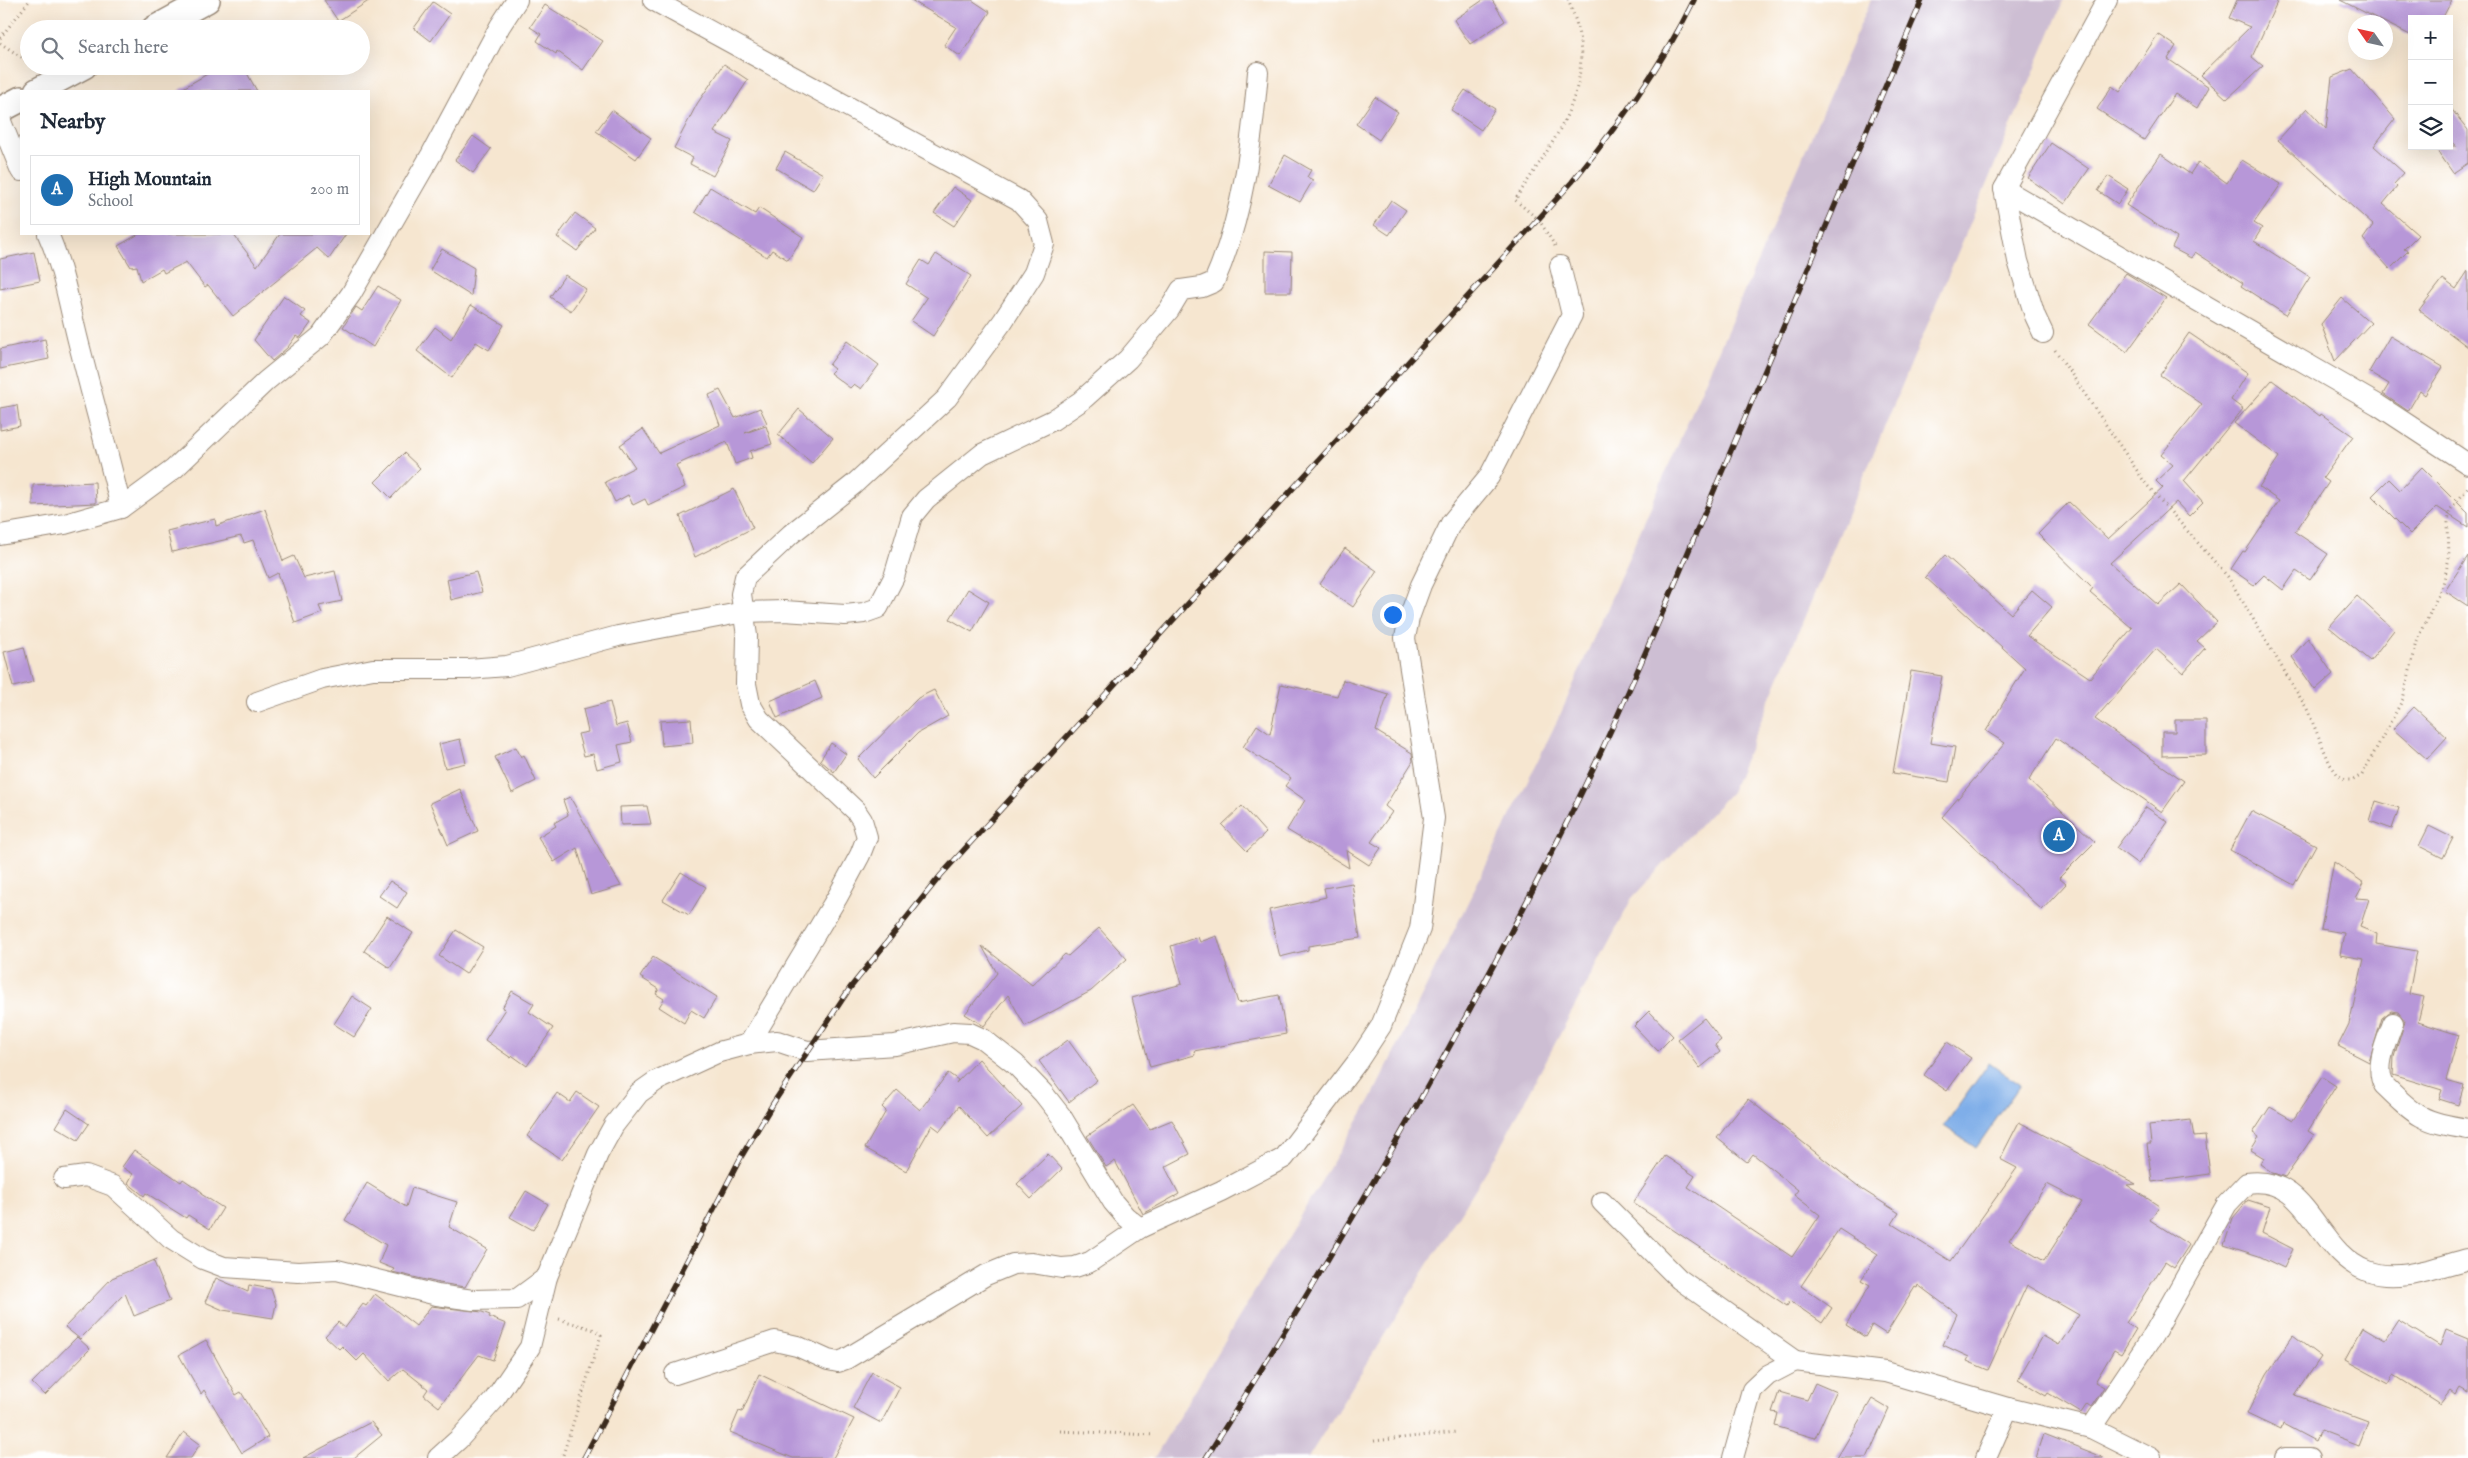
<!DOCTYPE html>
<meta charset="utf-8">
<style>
:root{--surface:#fff;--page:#f6f6f7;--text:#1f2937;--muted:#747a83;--line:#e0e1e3;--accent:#1f6fb2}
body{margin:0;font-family:"IM FELL English",serif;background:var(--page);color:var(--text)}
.controls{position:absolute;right:15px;top:15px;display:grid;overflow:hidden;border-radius:0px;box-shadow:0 5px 20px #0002}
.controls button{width:45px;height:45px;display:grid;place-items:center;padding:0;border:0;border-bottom:1px solid var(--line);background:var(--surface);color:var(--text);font:25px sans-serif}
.compass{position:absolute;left:2348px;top:15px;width:45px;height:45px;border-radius:50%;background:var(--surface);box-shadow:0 5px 20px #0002;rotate:304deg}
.you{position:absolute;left:1392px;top:614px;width:18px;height:18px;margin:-12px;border:4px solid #fff;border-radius:50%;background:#1a73e8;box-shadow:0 0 0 8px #1a73e833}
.badge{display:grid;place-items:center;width:32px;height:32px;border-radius:50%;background:var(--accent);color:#fff;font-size:16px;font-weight:700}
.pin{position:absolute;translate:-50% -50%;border:2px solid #fff;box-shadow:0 1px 5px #0006}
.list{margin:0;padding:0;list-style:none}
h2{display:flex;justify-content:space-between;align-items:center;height:65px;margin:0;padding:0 20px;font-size:21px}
h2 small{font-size:16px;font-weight:400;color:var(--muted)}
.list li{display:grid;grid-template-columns:32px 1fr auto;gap:15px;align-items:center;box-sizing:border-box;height:70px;margin:0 10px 10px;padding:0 10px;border:1px solid var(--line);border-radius:0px}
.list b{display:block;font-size:19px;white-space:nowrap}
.list p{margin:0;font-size:16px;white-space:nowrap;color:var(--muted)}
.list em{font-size:16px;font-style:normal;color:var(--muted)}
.icon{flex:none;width:28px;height:28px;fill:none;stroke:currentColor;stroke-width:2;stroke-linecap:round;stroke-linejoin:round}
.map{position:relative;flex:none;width:2468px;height:1458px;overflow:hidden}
.search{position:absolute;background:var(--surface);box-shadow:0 5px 20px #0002;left:20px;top:20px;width:350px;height:55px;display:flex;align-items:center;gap:12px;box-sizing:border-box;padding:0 18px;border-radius:28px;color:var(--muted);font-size:19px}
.panel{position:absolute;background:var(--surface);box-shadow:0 5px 20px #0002;left:20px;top:90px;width:350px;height:145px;border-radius:0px}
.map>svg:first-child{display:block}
</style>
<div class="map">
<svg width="2468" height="1458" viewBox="0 0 2468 1458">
<rect width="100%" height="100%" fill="#fff"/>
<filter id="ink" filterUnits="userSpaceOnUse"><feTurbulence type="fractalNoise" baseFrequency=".02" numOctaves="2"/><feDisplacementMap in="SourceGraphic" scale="10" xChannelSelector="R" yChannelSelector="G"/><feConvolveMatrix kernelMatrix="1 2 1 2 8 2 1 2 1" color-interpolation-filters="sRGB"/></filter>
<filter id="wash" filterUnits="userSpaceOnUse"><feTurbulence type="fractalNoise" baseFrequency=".0096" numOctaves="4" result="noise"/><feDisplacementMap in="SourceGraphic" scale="20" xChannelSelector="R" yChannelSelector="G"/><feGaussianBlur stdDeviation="1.12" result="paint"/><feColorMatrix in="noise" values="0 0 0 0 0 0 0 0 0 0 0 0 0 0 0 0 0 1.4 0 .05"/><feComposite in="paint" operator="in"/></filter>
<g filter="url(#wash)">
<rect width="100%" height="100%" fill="#f6e6d0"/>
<!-- industrial -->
<polygon fill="#cdbed3" points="1871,0 2064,0 1731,792 1632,898 1495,1157 1308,1458 1154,1458 1371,1099 1561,713"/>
<!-- water -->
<polygon fill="#7eade8" stroke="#5c6c83" points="1989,1063 2020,1085 1976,1148 1944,1126"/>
<g id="blocks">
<!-- building -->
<g fill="#b797d8" fill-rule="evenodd">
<polygon points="324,0 370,0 338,21"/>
<polygon points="911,0 972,0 990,12 960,56 944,45 956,27"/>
<polygon points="1483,0 1492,0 1505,21 1470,44 1454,20"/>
<polygon points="2237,0 2278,0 2252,57 2263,66 2227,99 2201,75 2250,27 2229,18"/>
<polygon points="2340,0 2452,0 2442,19 2412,19 2412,36"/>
<polygon points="433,2 450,14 431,41 414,28"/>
<polygon points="545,5 603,41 583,70 557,51 556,54 537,41 541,34 530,27"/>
<polygon points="2158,34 2176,46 2168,59 2209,87 2197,108 2175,94 2144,140 2097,109 2112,86 2120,92"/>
<polygon points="724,64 748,80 714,132 732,141 713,176 690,164 693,158 674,148 697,104"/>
<polygon points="221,66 243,66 257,91 178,91"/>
<polygon points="2352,69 2395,119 2374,146 2404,173 2394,184 2397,187 2383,204 2418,235 2404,249 2408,251 2390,269 2363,239 2373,225 2278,140 2307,108 2326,129 2332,77"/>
<polygon points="1465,90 1495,109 1481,130 1451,110"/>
<polygon points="1375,97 1398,112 1379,140 1356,124"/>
<polygon points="2449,106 2468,130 2468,163 2453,173 2434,146 2456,146 2449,140"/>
<polygon points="612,110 651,138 636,159 596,131"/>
<polygon points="473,136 491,149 473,173 455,160"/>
<polygon points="2051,143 2089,169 2065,204 2028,178"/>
<polygon points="785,152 823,174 813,190 776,168"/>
<polygon points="2161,154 2190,174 2198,162 2227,183 2242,160 2281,184 2254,223 2262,228 2254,241 2310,277 2286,315 2241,286 2243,283 2195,252 2191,258 2172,248 2177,238 2126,205"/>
<polygon points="1285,155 1311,170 1307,177 1313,180 1300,202 1268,185"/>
<polygon points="2108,176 2128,189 2118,204 2098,191"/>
<polygon points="710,187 755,214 759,208 803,237 788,260 772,250 767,257 695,212"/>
<polygon points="953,187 972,200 954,226 934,213"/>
<polygon points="1391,200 1406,210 1389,235 1374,225"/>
<polygon points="575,213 595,228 577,251 557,237"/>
<polygon points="139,234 233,234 257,266 280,234 346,234 329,259 317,248 233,316 208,285 205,287 186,262 164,273 162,269 141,281 137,266 131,267 118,246"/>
<polygon points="442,249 474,268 471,296 430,270"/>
<polygon points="1265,251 1292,252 1291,292 1265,292"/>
<polygon points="34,252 40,281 0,289 0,259"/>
<polygon points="936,254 971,276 933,336 911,321 927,298 906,284 921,260 929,265"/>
<polygon points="2468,271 2468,347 2419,310 2443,279 2456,289"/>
<polygon points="2126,273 2166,298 2127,352 2089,324"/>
<polygon points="565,275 586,289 571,311 550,297"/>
<polygon points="378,286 401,300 373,347 343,327 356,307 362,311"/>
<polygon points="284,296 305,311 301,316 311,323 301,337 299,338 296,336 288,347 272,361 254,340"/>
<polygon points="2342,298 2371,323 2335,361 2321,324"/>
<polygon points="471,305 504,325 489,350 476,342 452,378 417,351 435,327 451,339"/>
<polygon points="2189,333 2248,373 2231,400 2243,409 2184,481 2203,502 2189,516 2176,502 2110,563 2158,605 2181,584 2217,622 2197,641 2205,648 2183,673 2156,649 2095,719 2184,781 2162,812 2056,738 2029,780 2095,842 2059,878 2066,884 2042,910 1942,817 2005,743 1986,731 2025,668 1925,577 1945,555 2011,614 2032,590 2052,607 2027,636 2090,678 2132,628 2090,592 2093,588 2038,534 2069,502 2108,539 2163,488 2156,481 2173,465 2161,455 2202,404 2160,375"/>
<polygon points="2390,336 2443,367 2425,395 2420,391 2408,411 2383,394 2389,384 2369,372"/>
<polygon points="45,339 49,359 0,369 0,349"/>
<polygon points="847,341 879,365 861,389 854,384 850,388 830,373 834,369 829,365"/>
<polygon points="2272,380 2320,416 2321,414 2353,436 2323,478 2329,482 2295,532 2328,554 2310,580 2296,571 2283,590 2264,575 2254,585 2231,569 2243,551 2245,552 2279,501 2259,487 2279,457 2234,423"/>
<polygon points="720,390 735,418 760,408 767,423 745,433 766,426 772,444 750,451 752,458 735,464 727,442 676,465 685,487 648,505 645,499 633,505 628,495 615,502 605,482 635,467 620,445 643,429 659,453 720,425 709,395"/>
<polygon points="17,405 20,426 0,430 0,408"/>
<polygon points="799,409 833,438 812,463 778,435"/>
<polygon points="404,453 420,468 391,498 375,482"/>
<polygon points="2422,467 2468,513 2468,527 2437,507 2410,534 2372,496 2389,479 2400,490"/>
<polygon points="95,482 96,503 33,506 33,485"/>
<polygon points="734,489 753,528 695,557 680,516"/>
<polygon points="265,509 283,561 294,556 304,578 335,571 342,601 319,606 322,613 295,623 278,573 268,578 253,540 244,543 241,536 172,552 167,531 215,519 216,526"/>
<polygon points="1345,548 1377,571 1353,607 1320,584"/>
<polygon points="2468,556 2468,606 2445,591"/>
<polygon points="476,572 482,592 451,600 447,579"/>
<polygon points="968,589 989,602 972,632 950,619"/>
<polygon points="2357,596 2394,630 2370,661 2329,627"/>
<polygon points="2308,638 2333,674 2315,690 2292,657"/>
<polygon points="24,647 33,682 13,687 4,652"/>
<polygon points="1911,671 1942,676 1930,743 1955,747 1949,782 1893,773"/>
<polygon points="1343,680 1388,694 1376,731 1412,753 1413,761 1385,806 1392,812 1371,842 1381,848 1369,865 1346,850 1349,868 1287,830 1305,800 1285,786 1291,778 1243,747 1257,725 1270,734 1281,684 1337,696"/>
<polygon points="815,681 822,698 777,718 770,701"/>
<polygon points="934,690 948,716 918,733 873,778 858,759 918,698"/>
<polygon points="610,702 616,726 627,723 632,742 618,745 622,762 597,769 593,754 584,756 578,734 588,732 583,709"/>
<polygon points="2414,707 2447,737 2427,759 2393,729"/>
<polygon points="691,719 693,743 662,746 660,721"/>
<polygon points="2175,720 2206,720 2206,755 2162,756 2162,732 2175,732"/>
<polygon points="460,739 466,763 445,768 439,744"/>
<polygon points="831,743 846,754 834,772 820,760"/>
<polygon points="516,747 521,757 524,755 536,781 512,793 495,757"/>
<polygon points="460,789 478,831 448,845 430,803"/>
<polygon points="570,797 593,838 621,886 591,895 577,848 554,862 538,837 556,826 554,823 568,815 563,800"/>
<polygon points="2376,801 2399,808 2392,829 2370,821"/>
<polygon points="647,806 651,824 621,825 620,807"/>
<polygon points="1242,806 1266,833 1247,851 1222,825"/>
<polygon points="2146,807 2168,822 2138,864 2116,848"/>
<polygon points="2251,811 2316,845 2294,885 2230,850"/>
<polygon points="2429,826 2453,838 2443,858 2419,846"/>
<polygon points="2334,862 2364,883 2356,898 2369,899 2360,927 2377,934 2376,944 2417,951 2409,994 2424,997 2418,1022 2459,1035 2446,1080 2464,1085 2458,1105 2439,1099 2442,1090 2393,1075 2394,1057 2405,1021 2398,1012 2391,1011 2382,1018 2369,1062 2338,1046 2349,1024 2364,959 2340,955 2344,933 2321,929"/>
<polygon points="681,872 706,887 689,915 663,900"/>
<polygon points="390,881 407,892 397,908 379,896"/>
<polygon points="1352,883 1360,938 1308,946 1308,950 1280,957 1269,910 1326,897 1324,888"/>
<polygon points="387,916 413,933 390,968 364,951"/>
<polygon points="1099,928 1127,959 1091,991 1025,1026 1008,995 984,1026 965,1014 997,973 982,946 1032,985 1065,954 1068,956"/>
<polygon points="456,930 483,947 466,974 439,956"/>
<polygon points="1217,936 1238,1003 1279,995 1286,1034 1194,1051 1195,1055 1150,1067 1132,998 1182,984 1171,946 1198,937 1200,942"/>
<polygon points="653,957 717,997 704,1018 691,1010 684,1023 659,1007 664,999 656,994 659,989 640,977"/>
<polygon points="512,991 534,1004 529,1012 553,1028 527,1066 513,1056 511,1058 485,1040 505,1009 502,1008"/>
<polygon points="352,996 372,1009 354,1037 334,1024"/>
<polygon points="1649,1011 1673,1036 1658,1051 1634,1026"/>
<polygon points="1704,1018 1721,1040 1715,1045 1720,1052 1700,1068 1678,1039"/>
<polygon points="1068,1040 1097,1080 1069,1102 1039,1061"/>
<polygon points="1947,1042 1971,1058 1947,1091 1924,1075"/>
<polygon points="979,1059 1022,1106 988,1138 959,1106 940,1131 932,1125 906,1171 865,1148 886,1111 882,1107 897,1090 920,1110 948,1073 958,1080 956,1083"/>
<polygon points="2322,1077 2336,1086 2308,1131 2314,1135 2285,1177 2273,1173 2260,1164 2264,1158 2251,1150 2259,1137 2253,1133 2270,1107 2293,1120"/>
<polygon points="577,1092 599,1107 562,1160 527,1136 557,1093 570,1102"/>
<path d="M 1748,1099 L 1863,1190 L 1899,1213 L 1892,1224 L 1951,1261 L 2017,1168 L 2000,1159 L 2019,1122 L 2136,1184 L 2127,1185 L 2159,1206 L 2150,1220 L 2189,1245 L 2174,1268 L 2165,1262 L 2126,1323 L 2136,1329 L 2121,1354 L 2114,1350 L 2095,1382 L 2104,1387 L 2091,1407 L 2087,1404 L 2081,1413 L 2048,1393 L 2046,1396 L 2018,1379 L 2043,1336 L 2059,1345 L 2079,1315 L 2027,1285 L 1988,1370 L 1967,1361 L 1969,1357 L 1943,1345 L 1957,1314 L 1918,1285 L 1917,1288 L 1915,1287 L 1886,1334 L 1872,1325 L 1865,1337 L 1846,1325 L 1870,1285 L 1861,1280 L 1878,1254 L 1839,1229 L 1801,1286 L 1832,1308 L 1822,1323 L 1790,1301 L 1787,1306 L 1633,1203 L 1665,1156 L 1695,1176 L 1688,1187 L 1792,1257 L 1820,1215 L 1794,1195 L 1798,1190 L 1753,1154 L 1747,1162 L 1717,1138 ZM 2047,1184 L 2082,1202 L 2044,1261 L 2009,1240 Z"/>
<polygon points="1133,1105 1150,1129 1172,1120 1190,1154 1165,1167 1179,1194 1143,1214 1115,1161 1106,1167 1087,1136"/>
<polygon points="67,1109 89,1124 78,1140 56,1127"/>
<polygon points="2191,1120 2194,1137 2205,1136 2210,1174 2152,1182 2147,1144 2151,1144 2149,1125"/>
<polygon points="134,1150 181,1182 183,1179 202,1192 201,1194 223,1208 210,1229 188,1215 186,1218 146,1193 144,1196 128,1183 133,1174 122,1167"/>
<polygon points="1048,1154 1062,1169 1031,1199 1017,1184"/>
<polygon points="367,1183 406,1207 412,1188 457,1202 449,1227 487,1249 465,1287 439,1283 392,1272 394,1269 379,1263 386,1245 345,1220"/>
<polygon points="526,1191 548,1204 533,1230 510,1217"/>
<polygon points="2248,1200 2270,1207 2262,1233 2293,1249 2284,1268 2259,1256 2224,1245 2233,1218"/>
<polygon points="157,1259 154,1262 170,1301 134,1316 125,1293 80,1339 65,1327 112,1278"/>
<polygon points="216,1278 248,1292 249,1285 271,1289 276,1304 273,1318 223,1310 205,1302"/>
<polygon points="375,1294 416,1326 431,1306 482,1312 490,1315 489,1317 506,1324 493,1360 479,1355 439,1407 424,1395 428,1389 403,1369 389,1381 364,1354 357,1361 342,1346 339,1349 325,1336 338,1322 345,1328 363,1304 366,1306"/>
<polygon points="2398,1320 2440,1346 2446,1330 2468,1339 2468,1393 2459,1388 2455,1395 2450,1391 2440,1404 2394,1375 2389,1384 2345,1360 2363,1327 2385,1340"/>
<polygon points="2293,1336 2321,1357 2295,1395 2368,1422 2359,1445 2320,1430 2315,1441 2283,1424 2281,1430 2247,1414 2267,1374"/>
<polygon points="77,1337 90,1349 45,1395 32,1383"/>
<polygon points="206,1340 236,1395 241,1392 268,1437 242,1453 204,1390 201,1394 179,1355"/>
<polygon points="872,1372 900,1387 881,1423 853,1408"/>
<polygon points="759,1374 854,1419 833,1458 793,1458 730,1432 739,1411 742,1412"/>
<polygon points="1815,1383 1836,1392 1815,1438 1775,1426 1778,1413 1772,1412 1779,1392 1807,1400"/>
<polygon points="1872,1399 1889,1409 1867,1458 1837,1458"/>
<polygon points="371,1422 382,1435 354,1458 303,1458"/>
<polygon points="184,1432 200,1444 191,1458 167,1458"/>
<polygon points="2044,1434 2103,1457 2103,1458 2036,1458"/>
</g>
</g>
</g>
<g filter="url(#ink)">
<use href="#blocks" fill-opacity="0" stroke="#988877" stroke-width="1"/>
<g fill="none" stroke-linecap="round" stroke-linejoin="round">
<defs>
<g id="minor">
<polyline points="653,0 1019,200 1038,221 1044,244 1034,273 1003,321 947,398 853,485 791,534 745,577 741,594 747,636 746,684 750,704 759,719 856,811 862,820 867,837 860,855 838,896 749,1044"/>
<polyline points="0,119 21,171"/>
<polyline points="2004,189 2378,405 2468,464"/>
<path d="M 48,234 C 65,272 70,312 81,352 C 94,404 109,456 121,508"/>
<polyline points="2043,333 2035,316 2018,261 2004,189 2107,0"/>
<polyline points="0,535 65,524 121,508 174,469 266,381 321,336 351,294 431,155 500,26 517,0"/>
<path d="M 257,702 L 322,679 L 373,669 L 468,669 L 507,666 L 618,636 L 744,612 L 784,611 L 845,615 L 864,613 L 878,608 L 894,577 L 912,516 L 926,499 L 982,454 L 1053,420 L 1081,401 L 1128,359 L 1169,310 L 1181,290 L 1202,287 L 1214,282 C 1243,217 1252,142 1258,72"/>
<path d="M 2393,1023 C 2387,1040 2374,1068 2384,1085 C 2417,1117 2422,1122 2468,1129"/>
<polyline points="64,1179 86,1176 113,1186 171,1239 203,1259 224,1267 298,1272 337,1270 437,1295 473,1300 517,1299 547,1277"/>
<polyline points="1602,1202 1679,1279 1795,1361 1768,1375 1752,1390 1733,1458"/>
<polyline points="1795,1361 1885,1372 2008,1408 2091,1428 2151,1458"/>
<polyline points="675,1374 775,1341 797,1346 828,1360 838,1362 846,1359 986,1275 1013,1264 1032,1263 1062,1268 1075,1267 1090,1262 1140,1228 1221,1191 1284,1158 1358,1061 1381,1026 1420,929 1434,818 1405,638 1409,618 1421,585 1451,523 1489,477 1572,315 1560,266"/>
<path d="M 2091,1428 L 2152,1337 L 2227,1204 L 2247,1183 C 2310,1174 2315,1252 2367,1271 C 2398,1283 2437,1267 2468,1259"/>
<polyline points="438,1458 459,1439 494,1400 530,1347 547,1277 598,1154 614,1125 639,1093 656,1081 719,1052 749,1044 777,1041 807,1051 895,1045 953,1032 970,1033 983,1039 1015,1064 1043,1093 1061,1116 1113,1202 1125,1216 1140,1228"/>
<polyline points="1986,1458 2008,1408"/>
<polyline points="2285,1458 2310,1458"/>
</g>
<g id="tertiary">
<polyline points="154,29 207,0"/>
<polyline points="37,91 84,66"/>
<polyline points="0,110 21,99"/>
</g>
</defs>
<!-- minor casing -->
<use href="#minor" stroke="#988877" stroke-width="22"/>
<!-- tertiary casing -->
<use href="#tertiary" stroke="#988877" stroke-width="28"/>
<!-- path -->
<g stroke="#988877" stroke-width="3" stroke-dasharray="1 4" stroke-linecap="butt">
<polyline points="0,38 30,0"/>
<polyline points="0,43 29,62"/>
<path d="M 1555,246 L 1539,220 L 1515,200 C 1557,135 1604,81 1568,0"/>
<polyline points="2055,350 2146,484 2228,577 2307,709 2330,764 2338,775 2345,780 2353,780 2362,775 2403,699 2417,642 2443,584 2449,558 2448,523 2450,510 2468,488"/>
<polyline points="559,1319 595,1330 601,1335 562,1458"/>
<polyline points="1060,1431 1154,1435"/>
<polyline points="1374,1441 1456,1432"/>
</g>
<!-- minor -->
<use href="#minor" stroke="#fff" stroke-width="20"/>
<!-- tertiary -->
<use href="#tertiary" stroke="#fff" stroke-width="25"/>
<defs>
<g id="rail">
<path d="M 584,1458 L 741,1157 L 774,1102 L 850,988 L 941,875 L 1572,182 C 1618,125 1662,66 1694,0"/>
<path d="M 1206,1458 C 1337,1251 1460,1038 1569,818 C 1626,704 1674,585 1724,467 C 1790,311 1856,156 1922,0"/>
</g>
</defs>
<!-- rail casing -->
<use href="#rail" stroke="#3b2a1e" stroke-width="5.5"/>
<!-- rail -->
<use href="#rail" stroke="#fff" stroke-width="4" stroke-dasharray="11" stroke-linecap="butt"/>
</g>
</g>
</svg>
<div class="controls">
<button>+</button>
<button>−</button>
<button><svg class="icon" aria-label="layers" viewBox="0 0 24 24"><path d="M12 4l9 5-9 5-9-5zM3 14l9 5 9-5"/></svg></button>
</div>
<svg class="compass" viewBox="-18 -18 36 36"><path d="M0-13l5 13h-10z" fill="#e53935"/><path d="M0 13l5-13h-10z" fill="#747a83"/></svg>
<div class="you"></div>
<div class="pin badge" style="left:2059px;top:836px">A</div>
<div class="search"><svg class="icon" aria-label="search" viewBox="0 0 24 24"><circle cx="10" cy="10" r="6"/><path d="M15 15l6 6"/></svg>Search here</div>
<section class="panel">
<h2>Nearby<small></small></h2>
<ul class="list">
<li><span class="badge">A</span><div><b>High Mountain</b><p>School</p></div><em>200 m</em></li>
</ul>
</section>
</div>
